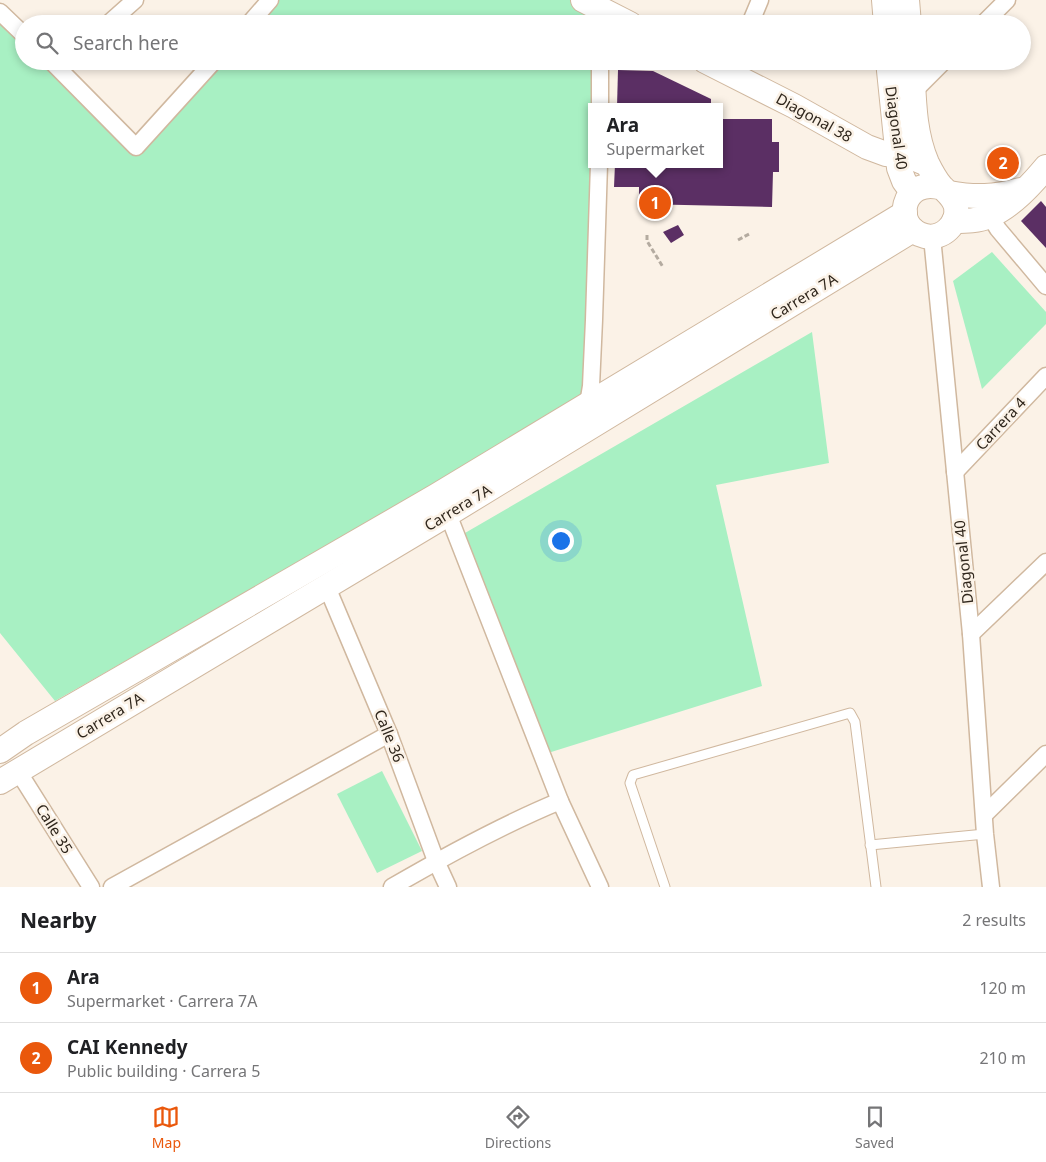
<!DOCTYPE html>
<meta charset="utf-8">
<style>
:root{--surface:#fff;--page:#f6f6f6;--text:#202124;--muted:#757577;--line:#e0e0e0;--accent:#ea580c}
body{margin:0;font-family:"Noto Sans",sans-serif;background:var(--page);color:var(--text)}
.you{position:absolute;left:560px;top:540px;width:18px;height:18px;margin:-12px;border:4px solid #fff;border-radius:50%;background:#1a73e8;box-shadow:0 0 0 8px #1a73e833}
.badge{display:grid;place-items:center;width:32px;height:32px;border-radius:50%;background:var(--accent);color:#fff;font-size:16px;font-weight:700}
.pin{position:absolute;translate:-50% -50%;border:2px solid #fff;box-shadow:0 1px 5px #0006}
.popup{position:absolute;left:588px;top:103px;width:135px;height:65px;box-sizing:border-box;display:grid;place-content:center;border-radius:0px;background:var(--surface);filter:drop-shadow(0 1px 4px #0005);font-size:16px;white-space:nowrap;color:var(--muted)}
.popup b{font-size:19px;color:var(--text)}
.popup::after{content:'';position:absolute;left:50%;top:100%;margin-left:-10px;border:10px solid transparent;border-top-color:var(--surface)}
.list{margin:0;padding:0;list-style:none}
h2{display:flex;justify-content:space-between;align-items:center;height:65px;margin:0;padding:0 20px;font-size:21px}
h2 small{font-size:16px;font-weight:400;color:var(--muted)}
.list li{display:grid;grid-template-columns:32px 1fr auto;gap:15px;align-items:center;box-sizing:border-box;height:70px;padding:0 20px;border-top:1px solid var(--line)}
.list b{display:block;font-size:19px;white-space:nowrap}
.list p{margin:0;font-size:16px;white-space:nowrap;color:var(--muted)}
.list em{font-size:16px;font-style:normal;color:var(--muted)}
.icon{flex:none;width:28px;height:28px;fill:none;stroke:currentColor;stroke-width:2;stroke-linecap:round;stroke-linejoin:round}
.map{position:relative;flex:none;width:1046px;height:887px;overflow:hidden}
.search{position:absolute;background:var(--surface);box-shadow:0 2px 8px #0003;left:15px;right:15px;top:15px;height:55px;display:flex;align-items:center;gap:12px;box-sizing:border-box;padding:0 18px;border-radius:28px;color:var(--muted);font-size:19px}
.sheet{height:205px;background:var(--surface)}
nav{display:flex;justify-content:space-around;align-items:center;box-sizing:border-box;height:70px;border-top:1px solid var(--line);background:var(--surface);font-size:14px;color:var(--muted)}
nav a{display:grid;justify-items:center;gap:2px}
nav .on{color:var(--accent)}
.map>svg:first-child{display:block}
</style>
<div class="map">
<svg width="1046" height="887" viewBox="0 0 1046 887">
<rect width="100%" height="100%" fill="#fbf2e7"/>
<!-- green -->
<g fill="#a8f0c3">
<polygon points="270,0 583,0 598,8 598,24 249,24"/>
<polygon points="0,12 24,35 24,61 51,61 136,146 214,61 597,61 595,107 591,107 591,164 584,400 55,701 0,633"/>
<polygon points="992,252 1046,312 1046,324 982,389 953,281"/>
<polygon points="812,332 829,463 716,485 762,686 548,753 465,533"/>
<polygon points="382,771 422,851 377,873 337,794"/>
</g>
<!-- building -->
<g fill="#5b2f64">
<polygon points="618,70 653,71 711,99 711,107 617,107"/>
<polygon points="719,119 772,119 772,142 779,142 779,172 773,172 772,207 639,204 639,187 614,187 615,164 719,164"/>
<polygon points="1041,201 1046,207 1046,248 1021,221"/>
<polygon points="678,225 684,235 671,243 663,232"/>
</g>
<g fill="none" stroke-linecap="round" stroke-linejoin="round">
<defs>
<g id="lane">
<polyline points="870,845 985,834"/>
<polyline points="665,887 630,783 633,775 850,713 855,722 876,887"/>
</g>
<g id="street">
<polyline points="0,12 24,35"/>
<polyline points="108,24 135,0"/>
<polyline points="249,24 270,0"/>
<polyline points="750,24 760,0"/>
<polyline points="983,24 1007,0"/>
<polyline points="51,61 136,147 214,61"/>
<polyline points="914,91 944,61"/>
<polyline points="600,107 600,61"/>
<polyline points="990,216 998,229 1046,286"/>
<polyline points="932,237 971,634 985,834 991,887"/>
<polyline points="588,404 591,386 594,320 599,164"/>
<polyline points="955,472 1046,376"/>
<polyline points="448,514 560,801 600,887"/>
<polyline points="327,587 389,734 436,861 448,887"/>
<polyline points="971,634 1046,562"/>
<polyline points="18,771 91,887"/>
<polyline points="985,814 1046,754"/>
<polyline points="112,887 389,734"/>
<path d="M 392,887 C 447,855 502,825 560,801"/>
</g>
<g id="secondary">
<polyline points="583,0 630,24"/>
<polyline points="884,0 886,24"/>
<polyline points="907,0 909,24"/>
<polyline points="705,61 794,106 867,147 886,154 908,156 927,164"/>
<polyline points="888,61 899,168 904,181 912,192"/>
<path d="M 912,61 C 914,95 913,131 927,163 C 931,171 935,179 941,186 C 947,193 954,197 956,207 C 959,224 942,240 925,236 C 891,228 901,175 943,188"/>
<path d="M 949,193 C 976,198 994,197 1020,190"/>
<path d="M 954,221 C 966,221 978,221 989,216 C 1011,207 1031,185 1046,167"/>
<polyline points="0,751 26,733 436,496 905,213"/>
<polyline points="0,782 448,514 913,230"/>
</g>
</defs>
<!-- lane casing -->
<use href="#lane" stroke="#d0b89f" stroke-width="11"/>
<!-- street casing -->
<use href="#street" stroke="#d0b89f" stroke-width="19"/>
<!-- secondary casing -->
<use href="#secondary" stroke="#d0b89f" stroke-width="26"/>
<!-- path -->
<g stroke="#b4aba0" stroke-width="3" stroke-dasharray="5 2.5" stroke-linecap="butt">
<polyline points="647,235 647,241 663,267"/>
<polyline points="738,240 751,233"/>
</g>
<!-- lane -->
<use href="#lane" stroke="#fff" stroke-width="9"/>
<!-- street -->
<use href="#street" stroke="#fff" stroke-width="16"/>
<!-- secondary -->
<use href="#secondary" stroke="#fff" stroke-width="24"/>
</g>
<g text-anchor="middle" stroke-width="5" stroke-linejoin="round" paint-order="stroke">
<!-- street labels -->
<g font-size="15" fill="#2f261c" stroke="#fbf2e7">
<text transform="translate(814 118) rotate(29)" y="5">Diagonal 38</text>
<text transform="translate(896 128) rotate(82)" y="5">Diagonal 40</text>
<text transform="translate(804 297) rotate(-31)" y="5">Carrera 7A</text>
<text transform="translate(1001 424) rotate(-47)" y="5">Carrera 4</text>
<text transform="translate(458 508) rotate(-31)" y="5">Carrera 7A</text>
<text transform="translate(964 562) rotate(-96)" y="5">Diagonal 40</text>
<text transform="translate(110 716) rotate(-31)" y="5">Carrera 7A</text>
<text transform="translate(389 736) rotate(68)" y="5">Calle 36</text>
<text transform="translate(54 829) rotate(58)" y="5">Calle 35</text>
</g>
</g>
</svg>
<div class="you"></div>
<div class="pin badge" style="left:655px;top:203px">1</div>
<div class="popup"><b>Ara</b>Supermarket</div>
<div class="pin badge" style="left:1003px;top:163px">2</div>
<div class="search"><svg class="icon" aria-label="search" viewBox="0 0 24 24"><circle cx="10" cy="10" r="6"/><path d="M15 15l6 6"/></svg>Search here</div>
</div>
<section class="sheet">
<h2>Nearby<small>2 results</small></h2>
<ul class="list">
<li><span class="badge">1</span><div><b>Ara</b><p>Supermarket · Carrera 7A</p></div><em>120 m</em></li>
<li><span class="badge">2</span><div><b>CAI Kennedy</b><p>Public building · Carrera 5</p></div><em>210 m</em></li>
</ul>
</section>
<nav>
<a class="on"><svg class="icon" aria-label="map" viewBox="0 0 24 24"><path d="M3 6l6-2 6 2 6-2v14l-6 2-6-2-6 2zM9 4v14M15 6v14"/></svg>Map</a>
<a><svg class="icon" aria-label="directions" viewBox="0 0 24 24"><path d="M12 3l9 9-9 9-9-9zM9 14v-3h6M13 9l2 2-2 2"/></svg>Directions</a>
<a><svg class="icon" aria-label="saved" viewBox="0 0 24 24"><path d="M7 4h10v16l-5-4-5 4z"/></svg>Saved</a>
</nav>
